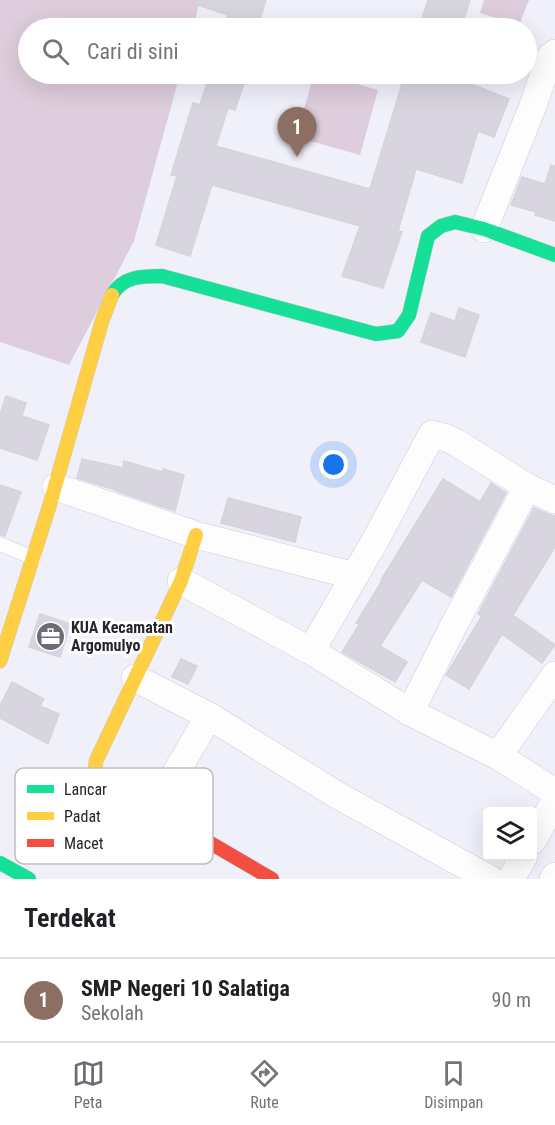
<!DOCTYPE html>
<html lang="id">
<style>
:root{--surface:#fff;--page:#f6f6f6;--text:#202124;--muted:#757577;--line:#e0e0e0;--accent:#6d6c74}
body{margin:0;font-family:"Roboto Condensed",sans-serif;background:var(--page);color:var(--text)}
.controls{position:absolute;right:18px;bottom:18px;display:grid;overflow:hidden;border-radius:6px;box-shadow:0 6px 24px #0002}
.controls button{width:54px;height:54px;display:grid;place-items:center;padding:0;border:0;border-bottom:2px solid var(--line);background:var(--surface);color:var(--text);font:30px sans-serif}
.you{position:absolute;left:334px;top:465px;width:21px;height:21px;margin:-15px;border:4px solid #fff;border-radius:50%;background:#1a73e8;box-shadow:0 0 0 9px #1a73e833}
.badge{display:grid;place-items:center;width:39px;height:39px;border-radius:50%;background:var(--accent);color:#fff;font-size:20px;font-weight:700}
.pin{position:absolute;translate:-50% -50px;filter:drop-shadow(0 2px 3px #0008)}
.pin::after{content:'';position:absolute;top:32px;width:21px;height:18px;background:inherit;clip-path:polygon(0 0,100% 0,50% 100%)}
.list{margin:0;padding:0;list-style:none}
h2{display:flex;justify-content:space-between;align-items:center;height:78px;margin:0;padding:0 24px;font-size:26px}
h2 small{font-size:20px;font-weight:400;color:var(--muted)}
.list li{display:grid;grid-template-columns:39px 1fr auto;gap:18px;align-items:center;box-sizing:border-box;height:84px;padding:0 24px;border-top:2px solid var(--line)}
.list b{display:block;font-size:22px;white-space:nowrap}
.list p{margin:0;font-size:20px;white-space:nowrap;color:var(--muted)}
.list em{font-size:20px;font-style:normal;color:var(--muted)}
.icon{flex:none;width:33px;height:33px;fill:none;stroke:currentColor;stroke-width:2;stroke-linecap:round;stroke-linejoin:round}
.map{position:relative;flex:none;width:555px;height:879px;overflow:hidden}
.search{position:absolute;background:var(--surface);box-shadow:0 6px 24px #0002;left:18px;right:18px;top:18px;height:66px;display:flex;align-items:center;gap:15px;box-sizing:border-box;padding:0 21px;border-radius:33px;color:var(--muted);font-size:22px}
.sheet{height:162px;background:var(--surface)}
nav{display:flex;justify-content:space-around;align-items:center;box-sizing:border-box;height:84px;border-top:2px solid var(--line);background:var(--surface);font-size:16px;color:var(--muted)}
nav a{display:grid;justify-items:center;gap:3px}
nav .on{color:var(--accent)}
.map>svg:first-child{display:block}
</style>
<div class="map">
<svg width="555" height="879" viewBox="0 0 555 879">
<rect width="100%" height="100%" fill="#f0f0fa"/>
<!-- green -->
<g fill="#decddc">
<polygon points="0,0 200,0 193,28 28,28 28,74 180,74 134,241 69,365 0,342"/>
<polygon points="484,0 529,0 519,25 480,13"/>
<polygon points="314,74 321,74 378,90 360,155 296,137"/>
</g>
<!-- building -->
<g fill="#d9d5e0" stroke="#d5d3db" stroke-width="1.5">
<polygon points="196,0 266,0 257,28 224,28 228,15 195,4"/>
<polygon points="428,0 470,0 461,28 419,28"/>
<polygon points="210,74 247,74 235,110 228,108 216,146 370,189 405,74 445,74 509,99 494,137 478,131 462,183 416,169 398,231 402,232 383,288 342,276 360,226 212,185 190,256 156,245 177,176 171,175 193,103 200,105"/>
<polygon points="551,165 555,166 555,221 535,215 536,212 511,205 522,177 545,184"/>
<polygon points="459,308 479,315 465,357 421,342 431,313 455,321"/>
<polygon points="6,396 26,403 22,416 49,425 37,460 0,448 0,414"/>
<polygon points="82,459 123,468 124,461 162,472 163,469 184,475 175,511 116,491 116,490 77,478"/>
<polygon points="443,479 480,502 491,483 506,493 451,597 422,580 380,646 407,662 395,682 342,652 359,625 356,623 382,581 381,580"/>
<polygon points="0,485 21,492 5,536 0,535"/>
<polygon points="228,498 301,517 295,542 221,523"/>
<polygon points="534,508 548,514 555,516 555,547 513,615 555,645 542,663 502,634 469,689 446,675 482,616 478,614"/>
<polygon points="40,614 70,624 60,657 29,647"/>
<polygon points="181,659 197,666 188,684 172,677"/>
<polygon points="12,682 44,699 40,706 59,714 48,744 0,718 0,706"/>
</g>
<g fill="none" stroke-linecap="round" stroke-linejoin="round">
<defs>
<polyline id="lane" points="0,544 34,558"/>
<g id="street">
<polyline points="484,229 534,103 549,58 555,53"/>
<polyline points="56,487 196,535 355,576"/>
<polyline points="181,581 311,651 410,712 498,756 555,792"/>
<polyline points="311,651 376,539 432,434 444,437 457,443 527,487"/>
<polyline points="135,678 209,716 337,795 490,879"/>
<polyline points="410,712 453,627 527,487 555,500"/>
<polyline points="498,756 555,675"/>
<polyline points="154,810 209,716"/>
<polyline points="532,841 555,801"/>
<polyline points="511,879 524,856"/>
<polyline points="553,879 555,876"/>
</g>
<g id="fast">
<path d="M 112,295 C 123,276 142,276 162,276 L 376,334 L 398,331 L 409,315 L 428,236 L 441,226 L 455,222 L 484,229 L 555,255"/>
<polyline points="0,863 29,879"/>
</g>
<g id="slow">
<polyline points="0,661 50,504 102,321 112,295"/>
<polyline points="176,823 109,784 95,773 96,761 181,581 196,535"/>
</g>
<polyline id="jam" points="176,823 272,879"/>
</defs>
<!-- lane casing -->
<use href="#lane" stroke="#cdcdd4" stroke-width="15"/>
<!-- street casing -->
<use href="#street" stroke="#cdcdd4" stroke-width="28"/>
<!-- fast casing -->
<use href="#fast" stroke="#cdcdd4" stroke-width="15"/>
<!-- slow casing -->
<use href="#slow" stroke="#cdcdd4" stroke-width="15"/>
<!-- jam casing -->
<use href="#jam" stroke="#cdcdd4" stroke-width="15"/>
<!-- lane -->
<use href="#lane" stroke="#fdfdfe" stroke-width="14"/>
<!-- street -->
<use href="#street" stroke="#fdfdfe" stroke-width="27"/>
<!-- fast -->
<use href="#fast" stroke="#16e098" stroke-width="14"/>
<!-- slow -->
<use href="#slow" stroke="#ffcf43" stroke-width="14"/>
<!-- jam -->
<use href="#jam" stroke="#f24e42" stroke-width="14"/>
</g>
<!-- icons -->
<defs>
<symbol id="office-disc" viewBox="-11 -11 22 22"><circle r="9.5" fill="#6d6c74" stroke="#fff"/><path d="M-6-3h4V-5.5h4V-3h4V5H-6ZM-1-4.5V-3h2v-1.5ZM-6 0V1H6V0Z" fill="#fff"/></symbol>
</defs>
<g fill-rule="evenodd">
<use href="#office-disc" x="34" y="620" width="33" height="33"/>
</g>
<g text-anchor="middle" stroke-width="6" stroke-linejoin="round" paint-order="stroke">
<!-- poi labels -->
<g font-size="16" font-weight="bold" fill="#26252c" stroke="#fff" text-anchor="start">
<text x="71" y="633">KUA Kecamatan<tspan x="71" dy="18">Argomulyo</tspan></text>
</g>
</g>
<!-- legend -->
<rect x="15" y="768" width="198" height="96" rx="9" fill="#fff" stroke="#bebec0" stroke-width="1.5"/>
<rect x="27" y="785" width="27" height="8" fill="#16e098"/>
<rect x="27" y="812" width="27" height="8" fill="#ffcf43"/>
<rect x="27" y="839" width="27" height="8" fill="#f24e42"/>
<g font-size="16" fill="#26252c">
<text x="64" y="795">Lancar</text>
<text x="64" y="822">Padat</text>
<text x="64" y="849">Macet</text>
</g>
</svg>
<div class="controls">
<button><svg class="icon" aria-label="layers" viewBox="0 0 24 24"><path d="M12 4l9 5-9 5-9-5zM3 14l9 5 9-5"/></svg></button>
</div>
<div class="you"></div>
<div class="pin badge" style="left:297px;top:157px;background:#8d6e63">1</div>
<div class="search"><svg class="icon" aria-label="search" viewBox="0 0 24 24"><circle cx="10" cy="10" r="6"/><path d="M15 15l6 6"/></svg>Cari di sini</div>
</div>
<section class="sheet">
<h2>Terdekat<small></small></h2>
<ul class="list">
<li><span class="badge" style="background:#8d6e63">1</span><div><b>SMP Negeri 10 Salatiga</b><p>Sekolah</p></div><em>90 m</em></li>
</ul>
</section>
<nav>
<a class="on"><svg class="icon" aria-label="map" viewBox="0 0 24 24"><path d="M3 6l6-2 6 2 6-2v14l-6 2-6-2-6 2zM9 4v14M15 6v14"/></svg>Peta</a>
<a><svg class="icon" aria-label="directions" viewBox="0 0 24 24"><path d="M12 3l9 9-9 9-9-9zM9 14v-3h6M13 9l2 2-2 2"/></svg>Rute</a>
<a><svg class="icon" aria-label="saved" viewBox="0 0 24 24"><path d="M7 4h10v16l-5-4-5 4z"/></svg>Disimpan</a>
</nav>
